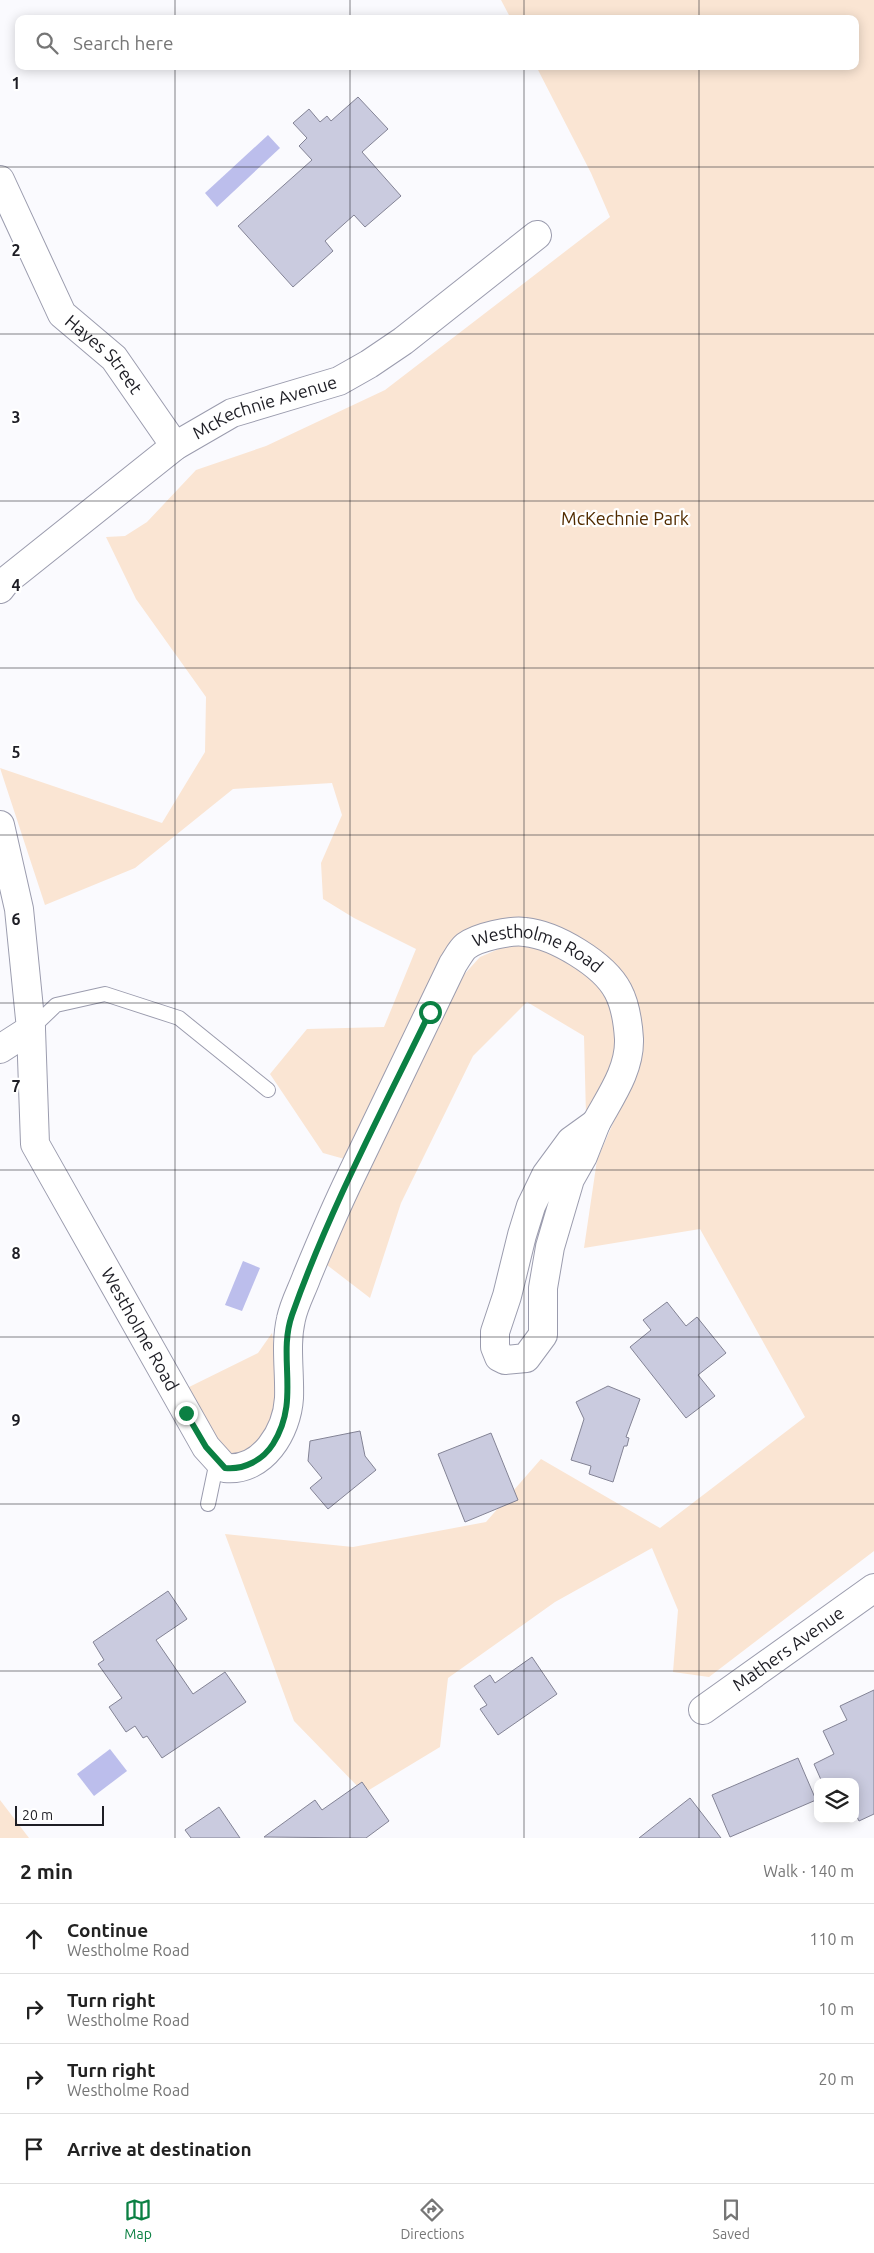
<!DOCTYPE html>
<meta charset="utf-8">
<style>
:root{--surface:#fff;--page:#f6f6f6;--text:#222;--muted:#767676;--line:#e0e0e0;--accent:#0b8043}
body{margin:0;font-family:Ubuntu,sans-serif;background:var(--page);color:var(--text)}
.controls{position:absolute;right:15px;bottom:15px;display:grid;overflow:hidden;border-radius:10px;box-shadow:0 2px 12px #0003}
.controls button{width:45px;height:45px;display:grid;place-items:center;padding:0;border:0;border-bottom:1px solid var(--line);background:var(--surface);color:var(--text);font:25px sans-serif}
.scale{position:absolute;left:15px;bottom:12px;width:89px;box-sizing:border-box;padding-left:5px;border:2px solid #1e1e25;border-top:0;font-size:14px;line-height:18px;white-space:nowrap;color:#1e1e25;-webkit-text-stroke:4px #fff;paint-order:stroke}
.stop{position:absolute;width:15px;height:15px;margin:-11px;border:4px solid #0b8043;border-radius:50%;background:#fff}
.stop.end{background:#0b8043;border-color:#fff;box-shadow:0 1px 5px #0008}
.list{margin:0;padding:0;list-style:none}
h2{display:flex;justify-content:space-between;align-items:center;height:65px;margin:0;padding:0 20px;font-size:21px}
h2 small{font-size:16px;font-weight:400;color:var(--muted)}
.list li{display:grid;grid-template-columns:32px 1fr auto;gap:15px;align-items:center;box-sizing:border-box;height:70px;padding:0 20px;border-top:1px solid var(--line)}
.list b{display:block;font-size:19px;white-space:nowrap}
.list p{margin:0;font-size:16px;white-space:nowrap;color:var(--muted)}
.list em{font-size:16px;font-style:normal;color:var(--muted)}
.icon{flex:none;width:28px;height:28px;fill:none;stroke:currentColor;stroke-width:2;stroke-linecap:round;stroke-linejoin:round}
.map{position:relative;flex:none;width:874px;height:1838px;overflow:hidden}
.search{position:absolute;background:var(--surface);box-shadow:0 2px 12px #0003;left:15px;right:15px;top:15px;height:55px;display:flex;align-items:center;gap:12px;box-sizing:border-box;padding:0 18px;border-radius:10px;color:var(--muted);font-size:19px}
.sheet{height:345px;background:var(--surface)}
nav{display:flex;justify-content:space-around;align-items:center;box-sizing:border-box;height:70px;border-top:1px solid var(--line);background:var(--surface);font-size:14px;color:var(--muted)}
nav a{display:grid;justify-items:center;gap:2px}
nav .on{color:var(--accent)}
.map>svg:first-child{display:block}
</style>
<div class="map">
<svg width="874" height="1838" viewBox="0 0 874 1838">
<rect width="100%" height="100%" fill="#fafafe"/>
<!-- green -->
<g fill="#fae5d3">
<polygon points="501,0 874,0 874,1551 709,1677 673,1672 678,1610 652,1548 555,1602 448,1678 440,1747 364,1793 294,1721 225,1534 353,1547 486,1522 541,1459 660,1528 805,1417 700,1229 584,1248 597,1160 638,1066 604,959 467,930 348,1160 323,1153 270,1074 307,1029 384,1027 416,949 354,918 323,899 321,863 342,815 332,783 233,789 135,868 45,905 0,768 162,823 205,752 206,697 136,599 106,537 125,536 147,522 196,470 266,446 385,390 610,217 591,173 536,66 855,66 855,19 511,19"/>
<polygon points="508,945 548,948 597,978 614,1009 619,1043 611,1077 586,1116 584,1036 527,1002 473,1056 401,1203 370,1298 327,1265 368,1167 460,979 480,957"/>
<polygon points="272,1333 278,1372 279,1400 269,1432 259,1446 232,1455 219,1449 185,1389 258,1353"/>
<polygon points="0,1800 29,1838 0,1838"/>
</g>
<!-- water -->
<g fill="#bcbeec">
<polygon points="268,135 280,148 217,207 205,193"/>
<polygon points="243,1261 260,1268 242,1311 225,1305"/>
<polygon points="110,1749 127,1771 94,1796 77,1774"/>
</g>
<!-- building -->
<g fill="#cacbdf" stroke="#838395">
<polygon points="358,97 388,129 362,152 401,196 365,227 354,215 325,241 333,251 293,287 238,226 312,160 299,146 307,138 293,123 309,109 320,122 327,116 331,121"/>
<polygon points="667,1302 686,1326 697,1317 726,1353 698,1375 715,1396 686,1418 630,1347 651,1330 643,1320"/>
<polygon points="608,1386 640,1399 626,1437 629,1438 627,1446 624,1446 613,1482 589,1474 591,1466 571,1460 584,1419 576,1402"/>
<polygon points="360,1431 365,1456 376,1470 328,1509 310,1488 322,1478 308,1461 310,1441"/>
<polygon points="491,1433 518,1500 465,1522 438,1454"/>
<polygon points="168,1591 187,1619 156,1640 193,1694 225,1672 246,1702 162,1758 147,1736 143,1738 135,1726 126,1732 109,1707 122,1698 98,1664 104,1660 93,1642"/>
<polygon points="532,1657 557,1694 498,1735 480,1709 487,1705 474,1686 490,1675 495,1683"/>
<polygon points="874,1690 874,1814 859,1821 855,1813 855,1782 822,1782 814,1764 834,1754 823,1731 847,1720 840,1706"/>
<polygon points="798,1758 816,1800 730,1837 712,1795"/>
<polygon points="362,1782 389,1821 366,1838 264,1837 315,1800 322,1810"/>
<polygon points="690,1798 721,1838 639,1838"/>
<polygon points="219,1807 240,1838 191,1838 185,1830"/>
</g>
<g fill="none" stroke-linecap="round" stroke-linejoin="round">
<defs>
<g id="service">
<polyline points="31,1029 56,1005 105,994 179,1018 268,1090"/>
<polyline points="208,1504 217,1461"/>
</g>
<g id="minor">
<path id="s1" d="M 0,180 L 62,314 L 114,358 L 175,446"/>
<path id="s2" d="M 0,589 L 7,580 L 175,446 L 232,413 L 339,381 L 369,364 L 403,341 L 537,235"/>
<polyline points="0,825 19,909 31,1029 0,1049"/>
<path id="s3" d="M 31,1029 L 35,1144 L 206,1447 L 225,1468 C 263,1472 287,1431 289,1398 C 290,1371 285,1345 291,1319 C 294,1304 302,1290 307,1276 C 321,1242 335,1209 351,1176 C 385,1105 419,1035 453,964 C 457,958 461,950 466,946 C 478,937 510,930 525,932 C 555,935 604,964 618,991 C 626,1006 628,1023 629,1039 C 630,1070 610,1097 596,1123"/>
<polygon points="596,1123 583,1156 570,1179 550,1247 543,1288 543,1335 526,1358 505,1360 499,1357 495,1347 495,1332 507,1296 522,1235 531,1206 546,1175 571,1141"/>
<path id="s4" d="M 703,1710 L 874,1588"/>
</g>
</defs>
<!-- service casing -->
<use href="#service" stroke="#9b9cae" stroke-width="16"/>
<!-- minor casing -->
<use href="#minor" stroke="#9b9cae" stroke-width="30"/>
<!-- service -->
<use href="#service" stroke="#fff" stroke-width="14"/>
<!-- minor -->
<use href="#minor" stroke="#fff" stroke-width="28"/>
</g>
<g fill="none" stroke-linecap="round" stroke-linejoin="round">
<!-- route -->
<path stroke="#0b8043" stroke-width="6" d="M 186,1413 L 206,1447 L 225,1468 C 244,1470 263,1460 273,1444 C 301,1400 277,1358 292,1315 C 329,1210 382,1111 430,1012"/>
</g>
<!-- grid -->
<path fill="none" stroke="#1e1e25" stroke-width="1" stroke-opacity="0.55" d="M 175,0 L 175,19M 350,0 L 350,19M 524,0 L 524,19M 699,0 L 699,19M 175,66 L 175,1838M 350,66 L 350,1838M 524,66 L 524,1838M 699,66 L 699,1838M 0,167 L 874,167M 0,334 L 874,334M 0,501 L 874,501M 0,668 L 874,668M 0,835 L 874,835M 0,1003 L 874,1003M 0,1170 L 874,1170M 0,1337 L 874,1337M 0,1504 L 874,1504M 0,1671 L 874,1671"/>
<g text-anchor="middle" stroke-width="4.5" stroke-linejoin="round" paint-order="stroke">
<!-- street labels -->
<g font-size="18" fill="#1e1e25" stroke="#fff">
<text dy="6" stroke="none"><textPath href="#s1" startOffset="206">Hayes Street</textPath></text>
<text dy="6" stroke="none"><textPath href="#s2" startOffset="325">McKechnie Avenue</textPath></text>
<text dy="6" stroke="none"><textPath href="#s3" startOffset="1166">Westholme Road</textPath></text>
<text dy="6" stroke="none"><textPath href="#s3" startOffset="328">Westholme Road</textPath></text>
<text dy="6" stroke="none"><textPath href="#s4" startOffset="105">Mathers Avenue</textPath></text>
</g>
<!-- park labels -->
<g font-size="18" fill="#522c01" stroke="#fff">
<text x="625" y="525">McKechnie Park</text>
</g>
</g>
<g font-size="16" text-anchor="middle" font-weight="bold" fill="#1e1e25" stroke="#fff" stroke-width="4.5" stroke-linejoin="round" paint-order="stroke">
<text x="16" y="89">1</text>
<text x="16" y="256">2</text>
<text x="16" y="423">3</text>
<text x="16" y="591">4</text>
<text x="16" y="758">5</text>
<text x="16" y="925">6</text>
<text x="16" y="1092">7</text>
<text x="16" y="1259">8</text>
<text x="16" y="1426">9</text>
</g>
</svg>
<div class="controls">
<button><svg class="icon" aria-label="layers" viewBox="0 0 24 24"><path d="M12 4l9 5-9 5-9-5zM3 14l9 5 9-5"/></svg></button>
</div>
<div class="scale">20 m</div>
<div class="stop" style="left:430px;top:1012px"></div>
<div class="stop end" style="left:186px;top:1413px"></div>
<div class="search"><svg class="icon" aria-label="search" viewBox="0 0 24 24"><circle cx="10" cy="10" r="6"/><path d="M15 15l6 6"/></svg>Search here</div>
</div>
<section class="sheet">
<h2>2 min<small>Walk · 140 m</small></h2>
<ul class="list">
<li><svg class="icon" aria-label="ahead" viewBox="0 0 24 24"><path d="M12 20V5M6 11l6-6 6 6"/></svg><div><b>Continue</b><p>Westholme Road</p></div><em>110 m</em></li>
<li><svg class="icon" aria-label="right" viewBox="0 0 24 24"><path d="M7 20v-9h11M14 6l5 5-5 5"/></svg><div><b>Turn right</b><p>Westholme Road</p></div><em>10 m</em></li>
<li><svg class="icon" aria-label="right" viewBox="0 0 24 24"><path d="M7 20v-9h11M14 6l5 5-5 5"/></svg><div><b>Turn right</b><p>Westholme Road</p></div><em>20 m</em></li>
<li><svg class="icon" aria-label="arrive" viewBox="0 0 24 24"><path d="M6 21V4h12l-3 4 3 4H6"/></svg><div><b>Arrive at destination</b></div></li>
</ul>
</section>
<nav>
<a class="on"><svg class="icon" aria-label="map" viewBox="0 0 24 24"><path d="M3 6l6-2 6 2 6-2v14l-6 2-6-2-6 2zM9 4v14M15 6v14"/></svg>Map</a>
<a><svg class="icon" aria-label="directions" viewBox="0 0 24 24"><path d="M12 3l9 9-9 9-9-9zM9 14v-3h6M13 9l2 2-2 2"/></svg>Directions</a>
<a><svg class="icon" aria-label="saved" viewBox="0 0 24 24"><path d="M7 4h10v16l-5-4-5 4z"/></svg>Saved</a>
</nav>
